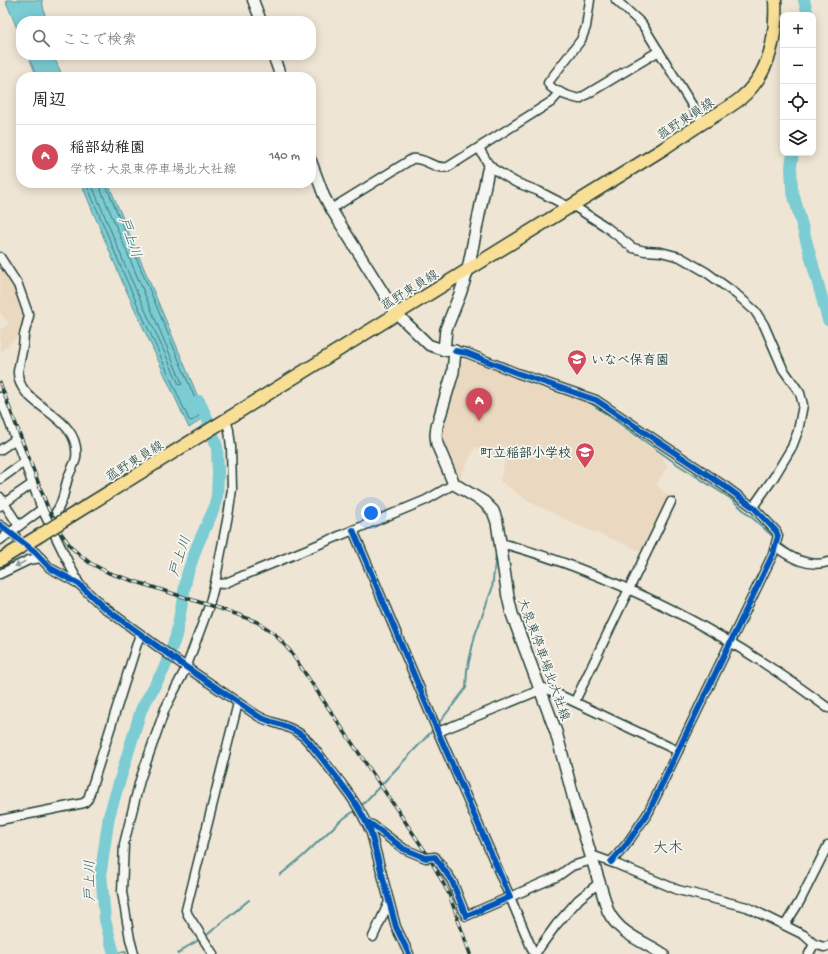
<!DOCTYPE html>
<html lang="ja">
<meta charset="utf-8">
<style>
:root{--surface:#fff;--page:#f2f2f2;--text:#202124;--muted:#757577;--line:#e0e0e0;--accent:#d1495b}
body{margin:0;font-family:"Gochi Hand","Klee One",sans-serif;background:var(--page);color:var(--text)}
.controls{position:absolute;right:12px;top:12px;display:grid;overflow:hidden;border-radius:8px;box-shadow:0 2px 10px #0003}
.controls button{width:36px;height:36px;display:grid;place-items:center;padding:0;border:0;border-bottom:1px solid var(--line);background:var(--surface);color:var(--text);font:20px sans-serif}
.you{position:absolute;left:371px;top:513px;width:14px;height:14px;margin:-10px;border:3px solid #fff;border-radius:50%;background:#1a73e8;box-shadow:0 0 0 6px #1a73e833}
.badge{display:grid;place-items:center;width:26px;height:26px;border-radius:50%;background:var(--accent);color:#fff;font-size:13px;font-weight:700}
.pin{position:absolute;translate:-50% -33px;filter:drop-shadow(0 1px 2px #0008)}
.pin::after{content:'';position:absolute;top:21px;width:14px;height:12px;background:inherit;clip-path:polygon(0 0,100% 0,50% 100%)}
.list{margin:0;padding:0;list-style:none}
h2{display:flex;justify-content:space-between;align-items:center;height:52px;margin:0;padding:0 16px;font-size:17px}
h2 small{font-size:13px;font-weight:400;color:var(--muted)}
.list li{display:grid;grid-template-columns:26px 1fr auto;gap:12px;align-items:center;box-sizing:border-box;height:64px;padding:0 16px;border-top:1px solid var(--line)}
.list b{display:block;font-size:15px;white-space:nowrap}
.list p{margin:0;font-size:13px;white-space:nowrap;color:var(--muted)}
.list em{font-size:13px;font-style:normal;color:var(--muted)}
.icon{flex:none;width:22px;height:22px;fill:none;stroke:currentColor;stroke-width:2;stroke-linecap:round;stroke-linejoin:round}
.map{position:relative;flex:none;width:828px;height:954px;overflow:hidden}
.search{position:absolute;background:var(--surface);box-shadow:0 2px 10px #0003;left:16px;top:16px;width:300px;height:44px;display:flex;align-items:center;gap:10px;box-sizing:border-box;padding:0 14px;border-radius:16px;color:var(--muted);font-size:15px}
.panel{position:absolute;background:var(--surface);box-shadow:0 2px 10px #0003;left:16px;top:72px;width:300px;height:116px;border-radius:16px}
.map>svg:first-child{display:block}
</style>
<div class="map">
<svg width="828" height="954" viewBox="0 0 828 954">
<rect width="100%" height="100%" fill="#efe5d5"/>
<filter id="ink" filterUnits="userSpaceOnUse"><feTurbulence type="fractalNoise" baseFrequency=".025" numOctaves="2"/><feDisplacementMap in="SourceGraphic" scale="8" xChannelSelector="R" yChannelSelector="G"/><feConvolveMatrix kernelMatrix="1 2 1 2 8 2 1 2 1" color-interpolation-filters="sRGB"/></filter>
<g filter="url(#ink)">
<!-- built -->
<g fill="#ead9c0">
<polygon points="0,262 20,293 27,315 23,332 2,351 0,349 0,329 9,324 0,312"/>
<polygon points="467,359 529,384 587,403 595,408 663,457 667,467 656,485 670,497 644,552 574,524 528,501 500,481 506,456 496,450 493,458 475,447 459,480 456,477 444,447 442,428 445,425 448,416 446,413 461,363"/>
</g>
<!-- water -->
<g fill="#7bccd4" stroke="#569394">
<polygon points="6,0 42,0 46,21 21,21 21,38 7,4"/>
<polygon points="28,55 53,55 63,77 37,77"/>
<polygon points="81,183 108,183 206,416 189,428 122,281"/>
</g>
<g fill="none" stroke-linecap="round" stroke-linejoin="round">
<!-- shore -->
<g stroke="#447674" stroke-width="1">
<polyline points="86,183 126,279 189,420 192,421 200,415 201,413 105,183"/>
<polyline points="91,183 130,277 179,384 181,385 182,383 100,188 100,183"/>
</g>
<!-- stream -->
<g stroke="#569394" stroke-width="2">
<polyline points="589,402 677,464 730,498 776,539"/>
<polyline points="779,542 794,554 815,560"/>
<polyline points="439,723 466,688 467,670 475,635 492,589 496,554"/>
<polyline points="382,784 433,730"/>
<polyline points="362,805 380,786"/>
<polyline points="280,875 302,857 340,821 353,812"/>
<polyline points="208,934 249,900"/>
<polyline points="113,954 125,951 126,954"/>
<polyline points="178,954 185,948 199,940"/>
</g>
<!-- river -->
<g stroke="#7bccd4" stroke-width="12">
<polyline points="804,0 808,15"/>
<polyline points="793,153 791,166 792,189 828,320"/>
<polyline points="114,954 105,920 101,871 109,816 141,710 164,669 176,636 187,575 197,546 213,511 217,496 218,473 217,447 208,420 199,401"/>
</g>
<defs>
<g id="minor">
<path d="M 590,0 L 586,27 L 581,40 L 550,80 L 548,83 C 551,91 571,97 579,99 L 659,51"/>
<polyline points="616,0 642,24 703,123"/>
<polyline points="479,148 490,167 515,182 538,191 569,207"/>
<polyline points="572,205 605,226 633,248 645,251 661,252 680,257 706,272 736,294 755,311 764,325 783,369 800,393 803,405 798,431 792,447 774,477 753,507"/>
<path d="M 331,209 L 412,159 C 425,157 434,170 448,167 L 551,102 L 560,92"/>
<path d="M 0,257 L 18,285 L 29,316 L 24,335 L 23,346 L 18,371 C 16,407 82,414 76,458 C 75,464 70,471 68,478 C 64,489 64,502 56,512"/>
<polyline points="455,351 467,353 517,373 564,389 596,400 726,487 753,507 776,531 778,536 773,554 648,813 626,845 611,862"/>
<polyline points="0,397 42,509 79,584"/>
<polyline points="0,450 16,439"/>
<polyline points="0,479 24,462"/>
<polyline points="0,497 19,526"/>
<polyline points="0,506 32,484"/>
<polyline points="0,525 16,537"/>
<polyline points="353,530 438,732 510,897 466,916 452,881 435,857 426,858 404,849 372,825 367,823"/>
<polyline points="0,540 42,509"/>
<path d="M 500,543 C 525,549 550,558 575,567 C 665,601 751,650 828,708"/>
<path d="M 776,547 C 791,558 809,568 828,562"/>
<path d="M 35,552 L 50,568 L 79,584 L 102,606 L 183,665 L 258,716 C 270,723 285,724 297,732 C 307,737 313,748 320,756 C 339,780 359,804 371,833 L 396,927 L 409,954"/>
<polyline points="0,574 29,560 41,558"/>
<polyline points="215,583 223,584 426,500 454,484"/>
<polyline points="575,701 671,502"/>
<polyline points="438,732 545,688 678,751"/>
<polyline points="0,820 84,803 88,799 140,634"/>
<polyline points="591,855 616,864 678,890 747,907 804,935 814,944 824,947 828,946"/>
<polyline points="785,925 800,901 828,845"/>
<polyline points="373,937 389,902"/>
<polyline points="134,954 130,939 122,892 124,844 140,780 165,709 186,668 209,606 215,583 229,510 232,489 231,447 229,430 226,420"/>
<polyline points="213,954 188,915 186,910 238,703"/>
<polyline points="534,954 510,897 558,876 572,866 592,860"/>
<polyline points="535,954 556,925 579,899 599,883"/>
<polyline points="809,954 814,944"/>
</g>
<g id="tertiary">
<polyline points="253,0 261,21"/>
<polyline points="273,55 281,77"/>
<polyline points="311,161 324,196 331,209 396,313 429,345 444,350"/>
</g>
<path id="secondary" d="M 490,167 L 488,170 L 468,269 L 460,294 L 446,329 L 444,350 L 455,351 L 453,372 L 437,426 L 436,435 L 437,444 L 454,484 L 484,502 L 493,511 L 497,522 L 508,597 L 512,614 L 556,732 L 576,807 L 608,911 C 619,934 643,941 663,954"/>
<g id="primary">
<path d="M 64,520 L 663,149 C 676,140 690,131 704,122 C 715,115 729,108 740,99 C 770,74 777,37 775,0"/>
<polyline points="0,560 42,534"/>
</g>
</defs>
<!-- minor casing -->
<use href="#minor" stroke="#1f3d34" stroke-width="11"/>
<!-- tertiary casing -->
<use href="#tertiary" stroke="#1f3d34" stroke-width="13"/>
<!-- secondary casing -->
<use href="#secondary" stroke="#1f3d34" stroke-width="14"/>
<!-- primary casing -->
<use href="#primary" stroke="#1f3d34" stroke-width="15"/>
<!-- minor -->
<use href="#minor" stroke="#f6f6f2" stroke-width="8"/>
<!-- tertiary -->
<use href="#tertiary" stroke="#f6f6f2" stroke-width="10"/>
<!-- secondary -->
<use href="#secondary" stroke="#f6f6f2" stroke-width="11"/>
<!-- primary -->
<use href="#primary" stroke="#f9df96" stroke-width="12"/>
<defs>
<polyline id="rail" points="0,383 48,508 61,533 72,548 81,556 90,563 109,573 236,614 257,622 274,633 290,651 429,857 449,894 470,954"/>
</defs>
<!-- rail casing -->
<use href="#rail" stroke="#1f3d34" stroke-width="3.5"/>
<!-- rail -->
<use href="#rail" stroke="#f6f6f2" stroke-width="2" stroke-dasharray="6" stroke-linecap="butt"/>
<defs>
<polyline id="primary-bridge" points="42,534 64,520"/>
</defs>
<!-- primary-bridge casing -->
<use href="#primary-bridge" stroke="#1f3d34" stroke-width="15" stroke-linecap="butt"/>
<!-- primary-bridge -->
<use href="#primary-bridge" stroke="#f9df96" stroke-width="12"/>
<defs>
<g id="cycleway">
<polyline points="455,351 467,353 517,373 564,389 596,400 726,487 753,507 776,531 778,536 773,554 648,813 626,845 611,862"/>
<path d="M 0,525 L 35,552 L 50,568 L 79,584 L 102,606 L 183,665 L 258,716 C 270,723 285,724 297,732 C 307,737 313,748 320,756 C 339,780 359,804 371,833 L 396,927 L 409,954"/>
<polyline points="353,530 438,732 510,897 466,916 452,881 435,857 426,858 404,849 372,825 367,823"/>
</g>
</defs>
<!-- cycleway casing -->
<use href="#cycleway" stroke="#f6f6f2" stroke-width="8"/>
<!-- cycleway -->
<use href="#cycleway" stroke="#0057b8" stroke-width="6"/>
</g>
<!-- one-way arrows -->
<defs><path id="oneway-solid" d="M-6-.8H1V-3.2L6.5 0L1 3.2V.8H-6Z"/></defs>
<use fill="#8a9a93" href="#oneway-solid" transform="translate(20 564) rotate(153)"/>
</g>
<!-- icons -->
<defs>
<symbol id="school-pin" viewBox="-11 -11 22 30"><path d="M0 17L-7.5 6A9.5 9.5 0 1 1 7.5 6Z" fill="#d1495b" stroke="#f6f6f2"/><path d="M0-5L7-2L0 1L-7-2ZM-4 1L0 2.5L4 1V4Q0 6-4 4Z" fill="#fff"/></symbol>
</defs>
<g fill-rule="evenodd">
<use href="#school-pin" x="566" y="348" width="22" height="30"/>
<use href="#school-pin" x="574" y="441" width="22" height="30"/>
</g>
<g text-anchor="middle" stroke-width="3.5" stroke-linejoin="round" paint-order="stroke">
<!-- street labels -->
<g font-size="13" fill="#1f3d34" stroke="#f6f6f2">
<text transform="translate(685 118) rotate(-33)" y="5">菰野東員線</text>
<text transform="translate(409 289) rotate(-32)" y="5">菰野東員線</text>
<text transform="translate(134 460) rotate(-32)" y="5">菰野東員線</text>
<text transform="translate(545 659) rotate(70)" y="5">大泉東停車場北大社線</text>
</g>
<!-- poi labels -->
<g font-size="13" font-weight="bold" fill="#1f3d34" stroke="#f6f6f2" text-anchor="start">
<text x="591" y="364">いなべ保育園</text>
<text x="571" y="457" text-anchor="end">町立稲部小学校</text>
</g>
<!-- water labels -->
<g font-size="14" font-style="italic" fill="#315a54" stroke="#f6f6f2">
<text transform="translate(131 237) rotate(71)" y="5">戸上川</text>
<text transform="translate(179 556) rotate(-72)" y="5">戸上川</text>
<text transform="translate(89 881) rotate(-90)" y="5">戸上川</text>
</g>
<!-- quarter labels -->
<g font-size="15" fill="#1f3d34" stroke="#f6f6f2">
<text x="668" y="852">大木</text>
</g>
</g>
</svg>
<div class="controls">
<button>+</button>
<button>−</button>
<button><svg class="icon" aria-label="locate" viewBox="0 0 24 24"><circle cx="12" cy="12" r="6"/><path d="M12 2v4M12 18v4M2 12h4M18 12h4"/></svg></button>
<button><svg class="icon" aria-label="layers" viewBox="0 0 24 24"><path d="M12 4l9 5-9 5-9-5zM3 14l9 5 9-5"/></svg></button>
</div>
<div class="you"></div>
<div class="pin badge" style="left:479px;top:421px">A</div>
<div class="search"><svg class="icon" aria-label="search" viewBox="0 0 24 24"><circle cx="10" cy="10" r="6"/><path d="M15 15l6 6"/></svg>ここで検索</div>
<section class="panel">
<h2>周辺<small></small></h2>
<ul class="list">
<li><span class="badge">A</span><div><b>稲部幼稚園</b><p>学校 · 大泉東停車場北大社線</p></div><em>140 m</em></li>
</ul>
</section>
</div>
